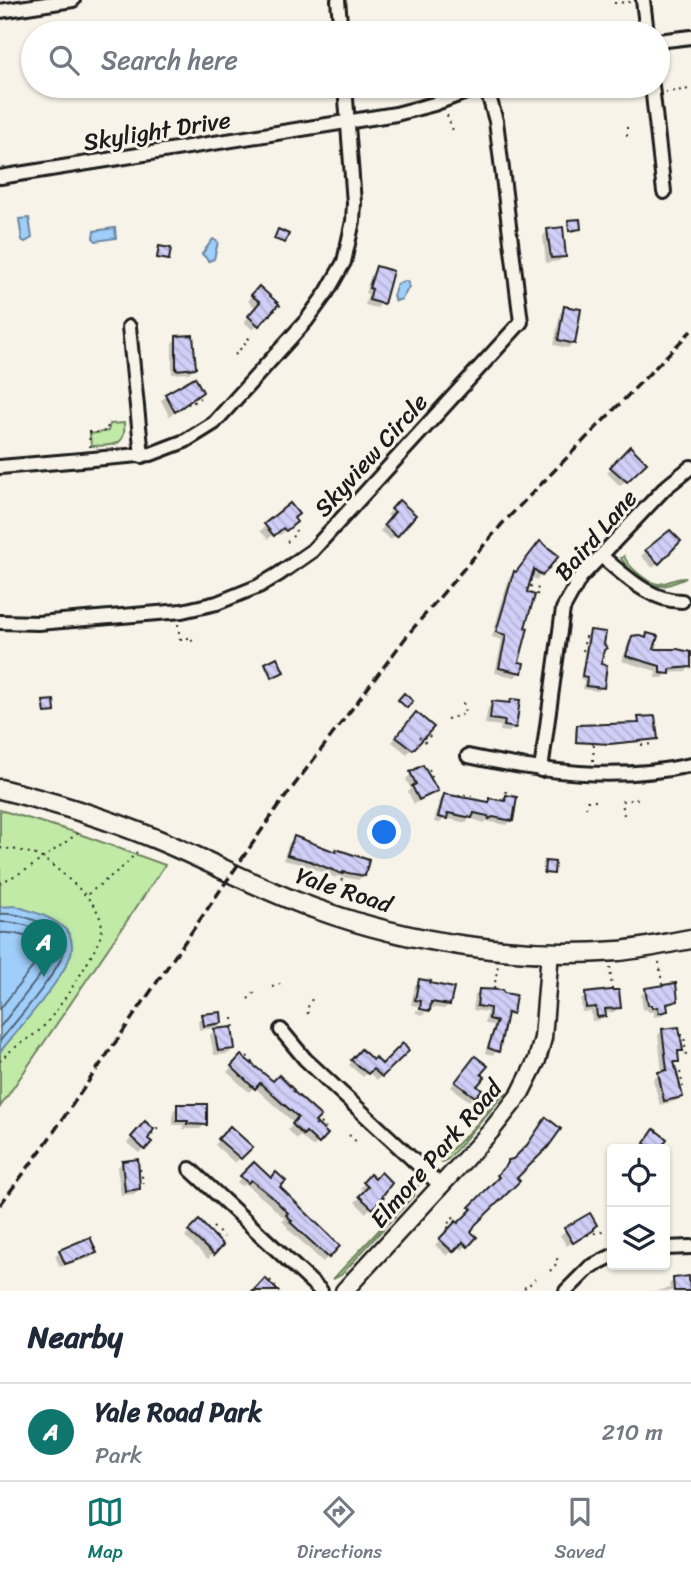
<!DOCTYPE html>
<style>
:root{--surface:#fff;--page:#f6f6f7;--text:#1f2937;--muted:#747a83;--line:#e0e1e3;--accent:#0f766e}
body{margin:0;font-family:Sriracha,sans-serif;background:var(--page);color:var(--text)}
.controls{position:absolute;right:21px;bottom:21px;display:grid;overflow:hidden;border-radius:7px;box-shadow:0 2px 5px #0004}
.controls button{width:63px;height:63px;display:grid;place-items:center;padding:0;border:0;border-bottom:2px solid var(--line);background:var(--surface);color:var(--text);font:35px sans-serif}
.you{position:absolute;left:385px;top:833px;width:24px;height:24px;margin:-18px;border:5px solid #fff;border-radius:50%;background:#1a73e8;box-shadow:0 0 0 10px #1a73e833}
.badge{display:grid;place-items:center;width:46px;height:46px;border-radius:50%;background:var(--accent);color:#fff;font-size:23px;font-weight:700}
.pin{position:absolute;translate:-50% -58px;filter:drop-shadow(0 2px 4px #0008)}
.pin::after{content:'';position:absolute;top:37px;width:24px;height:21px;background:inherit;clip-path:polygon(0 0,100% 0,50% 100%)}
.list{margin:0;padding:0;list-style:none}
h2{display:flex;justify-content:space-between;align-items:center;height:91px;margin:0;padding:0 28px;font-size:30px}
h2 small{font-size:23px;font-weight:400;color:var(--muted)}
.list li{display:grid;grid-template-columns:46px 1fr auto;gap:21px;align-items:center;box-sizing:border-box;height:98px;padding:0 28px;border-top:2px solid var(--line)}
.list b{display:block;font-size:26px;white-space:nowrap}
.list p{margin:0;font-size:23px;white-space:nowrap;color:var(--muted)}
.list em{font-size:23px;font-style:normal;color:var(--muted)}
.icon{flex:none;width:38px;height:38px;fill:none;stroke:currentColor;stroke-width:2;stroke-linecap:round;stroke-linejoin:round}
.map{position:relative;flex:none;width:691px;height:1291px;overflow:hidden}
.search{position:absolute;background:var(--surface);box-shadow:0 2px 5px #0004;left:21px;right:21px;top:21px;height:77px;display:flex;align-items:center;gap:18px;box-sizing:border-box;padding:0 24px;border-radius:38px;color:var(--muted);font-size:26px}
.sheet{height:189px;background:var(--surface)}
nav{display:flex;justify-content:space-around;align-items:center;box-sizing:border-box;height:98px;border-top:2px solid var(--line);background:var(--surface);font-size:19px;color:var(--muted)}
nav a{display:grid;justify-items:center;gap:4px}
nav .on{color:var(--accent)}
.map>svg:first-child{display:block}
</style>
<div class="map">
<svg width="691" height="1291" viewBox="0 0 691 1291">
<defs>
<pattern id="grass-tufts" width="24" height="20" patternUnits="userSpaceOnUse" patternTransform="scale(1.75)"><rect width="24" height="20" fill="#c1eaa6"/><path d="M3 7l-1-3M5 7V3M7 7l1-3M15 17l-1-3M17 17v-4M19 17l1-3" fill="none" stroke="#a5c88e"/></pattern>
<pattern id="building-back-hatch" width="6" height="6" patternUnits="userSpaceOnUse" patternTransform="scale(1.75)"><rect width="6" height="6" fill="#d1cef7"/><path d="M-1 5l2 2M0 0l6 6M5-1l2 2" fill="none" stroke="#b3b0d3"/></pattern>
</defs>
<rect width="100%" height="100%" fill="#f7f3e8"/>
<filter id="ink" filterUnits="userSpaceOnUse"><feTurbulence type="fractalNoise" baseFrequency=".0143" numOctaves="2"/><feDisplacementMap in="SourceGraphic" scale="14" xChannelSelector="R" yChannelSelector="G"/><feConvolveMatrix kernelMatrix="1 2 1 2 8 2 1 2 1" color-interpolation-filters="sRGB"/></filter>
<g filter="url(#ink)">
<!-- grass -->
<g fill="url(#grass-tufts)" stroke="#6e8361" stroke-width="2">
<path d="M 124,423 C 127,449 110,445 91,446 L 90,434 L 108,431 L 110,424 Z"/>
<path d="M 624,556 C 628,566 646,583 658,584 C 668,584 675,577 686,578 C 679,581 666,587 658,586 C 645,586 627,568 621,558 Z"/>
<polygon points="504,1091 506,1092 448,1159 442,1162 441,1160 477,1124"/>
<polygon points="416,1186 418,1186 414,1195 341,1275 333,1279 413,1194"/>
</g>
<!-- green -->
<polygon fill="#c1eaa6" stroke="#6e8361" stroke-width="2" points="0,810 71,831 165,865 0,1107"/>
<!-- water -->
<g fill="#9fcefa" stroke="#6b87a1" stroke-width="2">
<polygon points="29,218 32,238 25,242 22,240 19,219"/>
<polygon points="115,228 116,238 96,241 93,238 94,231"/>
<polygon points="213,239 218,242 214,259 209,261 202,254"/>
<polygon points="405,281 408,282 409,287 402,299 396,301 393,296 397,284"/>
<path d="M 16,906 C 32,912 52,916 65,929 C 72,935 73,946 71,954 C 63,980 18,1029 0,1052 L 0,907 Z"/>
</g>
<!-- shadow -->
<g fill="#0003">
<polygon points="548,231 564,256 559,261 546,263 543,236"/>
<polygon points="377,268 382,303 377,308 365,305 368,294 365,293 372,273"/>
<polygon points="259,289 277,304 253,330 244,322 256,308 248,301"/>
<polygon points="565,308 573,343 568,348 554,345 560,313"/>
<polygon points="177,338 194,368 189,373 172,374 172,343"/>
<polygon points="194,380 186,405 169,416 161,400"/>
<polygon points="630,449 632,474 620,486 607,473"/>
<polygon points="399,503 414,515 391,540 380,531 391,518 387,515"/>
<polygon points="290,505 290,527 280,535 277,532 268,539 260,531"/>
<polygon points="678,541 653,568 641,556 652,546"/>
<polygon points="541,543 541,575 536,580 530,575 524,593 523,629 516,663 520,672 515,677 495,673 502,640 492,637 509,578"/>
<polygon points="590,632 599,666 602,687 598,691 583,689 584,680 580,679 587,635"/>
<polygon points="648,635 652,651 690,667 685,672 667,673 663,678 655,678 656,671 622,661 628,643 633,637 644,639"/>
<polygon points="266,664 280,673 270,678 264,666"/>
<polygon points="511,701 515,727 509,732 500,731 501,726 485,724 488,708 493,703 508,705"/>
<polygon points="639,718 656,738 654,740 575,744 575,729 577,727 638,725"/>
<polygon points="411,719 432,727 407,754 392,742"/>
<polygon points="411,774 436,790 414,804 408,792 411,789 406,779"/>
<polygon points="444,796 486,804 490,800 501,802 507,797 512,820 507,825 486,821 484,823 470,818 466,823 445,818 440,823 434,822 439,801"/>
<polygon points="294,838 363,875 358,880 337,876 336,878 305,865 283,860 289,843"/>
<polygon points="420,980 449,1004 444,1009 429,1007 427,1011 427,1008 411,1005 415,985"/>
<polygon points="480,990 511,1013 504,1017 497,1051 493,1055 485,1053 494,1025 485,1024 487,1012 473,1010 475,995"/>
<polygon points="646,990 676,1001 666,1007 666,1011 661,1016 654,1017 654,1012 648,1012 647,1009 643,1010 641,995"/>
<polygon points="586,995 619,1007 614,1012 604,1013 599,1020 592,1021 591,1011 582,1012 581,1000"/>
<polygon points="416,1010 426,1012 423,1015 416,1013"/>
<polygon points="203,1016 220,1023 215,1028 199,1030 198,1021"/>
<polygon points="215,1030 233,1049 228,1054 214,1055 210,1035"/>
<polygon points="663,1030 681,1050 676,1055 677,1061 673,1065 681,1096 676,1101 660,1105 653,1079 662,1073 658,1035"/>
<polygon points="407,1051 377,1080 368,1072 363,1077 349,1065 361,1052 373,1062 382,1066"/>
<polygon points="242,1057 326,1134 313,1147 300,1136 297,1139 288,1130 294,1123 254,1087 249,1092 227,1072"/>
<polygon points="470,1063 475,1086 474,1096 469,1101 451,1087"/>
<polygon points="178,1106 205,1124 200,1129 183,1129 183,1125 173,1125 173,1111"/>
<polygon points="146,1123 146,1140 149,1143 139,1153 127,1143"/>
<polygon points="541,1125 514,1178 517,1181 469,1232 475,1237 462,1250 457,1245 447,1256 435,1245 456,1223 458,1225 468,1215 466,1213 495,1183 493,1181 504,1170 504,1167 522,1152"/>
<polygon points="230,1128 250,1147 235,1163 215,1145"/>
<polygon points="122,1163 139,1189 134,1194 121,1195 117,1168"/>
<polygon points="254,1164 338,1246 323,1262 287,1228 288,1227 282,1221 285,1219 266,1201 245,1184 242,1186 237,1182"/>
<polygon points="370,1177 375,1181 390,1183 366,1213 355,1202 365,1193 360,1188"/>
<polygon points="589,1215 592,1229 567,1246 560,1235"/>
<polygon points="199,1222 220,1245 208,1259 185,1237"/>
<polygon points="60,1251 95,1253 90,1258 60,1267 55,1256"/>
<polygon points="674,1280 688,1291 655,1291 670,1288 669,1284"/>
</g>
<g fill="none" stroke-linecap="round" stroke-linejoin="round">
<!-- shore -->
<g stroke="#506375" stroke-width="2">
<path d="M 0,914 C 16,913 27,917 41,923 C 50,926 63,933 65,943 C 68,963 14,1023 0,1041"/>
<path d="M 0,922 C 17,922 48,928 56,945 L 45,969 L 0,1027"/>
<path d="M 0,933 C 15,932 34,937 44,948 L 36,963 L 0,1009"/>
</g>
</g>
<!-- building -->
<g fill="url(#building-back-hatch)" stroke="#1c1c1c" stroke-width="2">
<polygon points="580,219 581,229 569,231 568,220"/>
<polygon points="563,227 566,257 551,258 547,229"/>
<polygon points="278,229 289,234 285,243 274,239"/>
<polygon points="159,246 171,248 169,260 157,258"/>
<polygon points="376,266 393,271 384,304 369,300 372,289 369,288"/>
<polygon points="259,286 279,304 259,326 248,316 260,302 251,295"/>
<polygon points="564,306 581,309 575,344 558,340"/>
<polygon points="193,335 196,368 176,370 176,336"/>
<polygon points="195,377 203,392 175,412 165,394"/>
<polygon points="630,446 647,463 627,482 610,467"/>
<polygon points="399,500 416,515 397,537 384,525 395,512 391,509"/>
<polygon points="290,503 299,514 294,518 297,522 286,531 283,528 274,536 264,524"/>
<polygon points="670,530 681,541 659,564 645,550"/>
<polygon points="540,541 559,556 542,576 534,569 527,592 535,595 525,627 528,628 519,662 524,663 522,673 499,668 506,635 496,632 514,571 516,572"/>
<polygon points="590,630 606,632 604,644 607,648 604,650 601,664 607,665 604,688 586,686 587,677 582,676"/>
<polygon points="647,633 658,636 654,649 677,649 691,652 691,667 670,669 670,674 660,673 660,666 626,656 632,636 638,635 646,638"/>
<polygon points="277,657 284,672 272,678 265,663"/>
<polygon points="404,693 413,701 407,708 398,700"/>
<polygon points="511,699 520,700 516,728 504,726 505,721 490,719 492,701 510,703"/>
<polygon points="54,700 55,712 45,713 43,701"/>
<polygon points="416,712 434,727 413,750 396,737"/>
<polygon points="655,716 658,739 610,744 576,742 577,725 639,723 638,717"/>
<polygon points="423,765 438,791 419,800 412,786 416,784 410,772"/>
<polygon points="444,794 489,802 489,798 505,801 506,795 517,797 513,821 493,817 489,819 488,816 474,813 472,818 448,813 447,819 438,817"/>
<polygon points="294,836 336,852 336,849 369,860 365,876 343,872 342,874 310,861 287,855"/>
<polygon points="545,861 555,862 554,874 544,873"/>
<polygon points="419,979 431,981 430,983 454,988 450,1005 431,1002 430,1011 420,1009 421,1001 415,1000"/>
<polygon points="676,983 678,1001 667,1004 668,1011 659,1013 658,1007 652,1008 652,1005 648,1005 645,988"/>
<polygon points="479,989 502,990 504,993 516,995 513,1014 507,1013 499,1052 488,1048 497,1021 489,1019 490,1008 477,1006"/>
<polygon points="611,990 619,990 621,1008 605,1009 606,1016 597,1017 596,1007 586,1008 585,993"/>
<polygon points="221,1012 222,1023 204,1026 202,1014"/>
<polygon points="232,1027 235,1049 218,1051 214,1029"/>
<polygon points="679,1027 683,1051 678,1051 679,1062 674,1062 683,1097 664,1101 658,1072 667,1070 662,1029"/>
<polygon points="403,1043 409,1051 382,1077 373,1069 368,1074 351,1060 361,1049 373,1060 375,1057 382,1064"/>
<polygon points="241,1055 273,1081 279,1075 294,1090 293,1091 321,1116 315,1122 328,1134 319,1144 306,1132 303,1135 292,1124 298,1117 282,1103 260,1083 255,1089 231,1066"/>
<polygon points="475,1056 488,1066 481,1074 485,1077 477,1086 482,1090 475,1097 455,1082"/>
<polygon points="177,1104 207,1104 207,1125 187,1124 188,1121 177,1121"/>
<polygon points="546,1117 561,1129 548,1147 517,1178 520,1181 475,1225 471,1232 477,1237 468,1247 463,1242 453,1252 439,1239 456,1221 458,1223 472,1209 469,1207 499,1177 497,1175 508,1163 508,1160 513,1159 527,1145"/>
<polygon points="145,1121 154,1129 148,1139 152,1142 145,1150 131,1137"/>
<polygon points="230,1126 253,1147 241,1159 218,1139"/>
<polygon points="654,1129 667,1139 660,1149 652,1149 644,1143"/>
<polygon points="138,1159 140,1189 125,1191 122,1161"/>
<polygon points="254,1162 271,1178 276,1172 286,1181 280,1187 340,1246 329,1258 290,1222 292,1221 286,1215 288,1213 271,1196 251,1180 248,1183 240,1176"/>
<polygon points="381,1172 392,1183 373,1209 359,1196 368,1187 363,1182 370,1174 375,1179"/>
<polygon points="590,1213 597,1225 593,1228 594,1230 573,1243 564,1228"/>
<polygon points="199,1220 223,1245 214,1255 188,1231"/>
<polygon points="90,1237 97,1253 65,1264 59,1250"/>
<polygon points="689,1276 690,1291 674,1291 673,1278"/>
<polygon points="265,1278 278,1291 253,1291"/>
</g>
<g fill="none" stroke-linecap="round" stroke-linejoin="round">
<defs>
<g id="minor">
<polyline points="338,0 341,33"/>
<polyline points="643,0 647,33"/>
<polyline points="0,11 73,0"/>
<polyline points="658,41 691,37"/>
<polyline points="652,86 664,192"/>
<polyline points="0,177 396,114 434,104 482,86"/>
<polyline points="129,327 142,456"/>
<polyline points="0,467 151,454 185,441 214,423 306,321 327,292 344,262 353,221 354,203 345,86"/>
<path d="M 601,556 C 625,575 649,601 682,601"/>
<polyline points="0,622 38,623 182,611 217,603 259,586 279,574 312,551 521,322 496,121 486,86"/>
<path d="M 468,756 C 542,772 616,782 691,765"/>
<polyline points="541,770 563,609 580,578 665,488 691,467"/>
<polyline points="281,1030 305,1059 440,1185"/>
<polyline points="190,1169 321,1291"/>
<polyline points="665,1248 691,1247"/>
<polyline points="566,1291 590,1267 612,1256"/>
</g>
<polyline id="tertiary" points="344,1291 490,1132 520,1094 537,1060 543,1038 550,952"/>
<path id="secondary" d="M 0,789 C 53,802 105,818 156,839 C 210,861 261,890 316,909 C 410,943 518,959 618,951 C 642,949 667,943 691,939"/>
</defs>
<!-- minor casing -->
<use href="#minor" stroke="#1c1c1c" stroke-width="18"/>
<!-- tertiary casing -->
<use href="#tertiary" stroke="#1c1c1c" stroke-width="21"/>
<!-- secondary casing -->
<use href="#secondary" stroke="#1c1c1c" stroke-width="23"/>
<!-- path -->
<g stroke="#1c1c1c" stroke-width="2" stroke-dasharray="2 5" stroke-linecap="butt">
<polyline points="614,3 631,2"/>
<polyline points="665,92 691,89"/>
<polyline points="625,95 641,93"/>
<polyline points="447,115 454,133"/>
<polyline points="627,136 627,124"/>
<polyline points="269,316 284,302"/>
<polyline points="235,355 249,339 247,337"/>
<polyline points="188,403 189,405 200,398"/>
<polyline points="89,431 90,448"/>
<polyline points="89,433 107,431 108,421"/>
<polyline points="287,542 296,533 295,525"/>
<polyline points="530,586 539,589 535,600"/>
<polyline points="178,624 180,641"/>
<polyline points="180,639 190,638 190,641 197,640"/>
<polyline points="583,651 585,637 587,637"/>
<polyline points="447,719 465,714 463,702"/>
<polyline points="419,737 425,742 432,733"/>
<polyline points="641,745 653,744"/>
<polyline points="593,761 594,744"/>
<polyline points="429,769 434,782"/>
<polyline points="459,797 460,794 472,796"/>
<polyline points="504,799 505,792 512,793"/>
<polyline points="586,808 587,801 598,801"/>
<polyline points="624,815 622,801 639,799"/>
<path d="M 0,848 C 39,851 46,859 74,884 C 87,896 101,910 102,928 C 103,945 55,1015 42,1028 C 29,1040 13,1046 0,1061"/>
<polyline points="342,881 345,871"/>
<polyline points="0,883 28,869 81,831"/>
<polyline points="88,894 124,866 137,852"/>
<polyline points="659,962 662,984"/>
<polyline points="610,967 612,989"/>
<polyline points="272,987 283,983"/>
<polyline points="494,989 498,965"/>
<polyline points="248,999 256,991"/>
<polyline points="308,1014 307,1009 313,997"/>
<polyline points="233,1018 234,1033"/>
<polyline points="681,1035 684,1035 686,1056"/>
<polyline points="247,1056 255,1065"/>
<polyline points="680,1072 683,1087"/>
<polyline points="315,1126 319,1122 326,1128"/>
<polyline points="152,1135 159,1127"/>
<polyline points="349,1135 359,1144"/>
<polyline points="140,1169 144,1184"/>
<polyline points="383,1197 396,1209"/>
<polyline points="213,1227 224,1237"/>
<polyline points="449,1228 446,1226 456,1214"/>
<polyline points="587,1235 604,1231"/>
<polyline points="550,1271 558,1262 556,1256"/>
<polyline points="270,1280 277,1289"/>
<polyline points="524,1287 526,1288 535,1279"/>
</g>
<!-- minor -->
<use href="#minor" stroke="#f7f3e8" stroke-width="12"/>
<!-- tertiary -->
<use href="#tertiary" stroke="#f7f3e8" stroke-width="16"/>
<!-- secondary -->
<use href="#secondary" stroke="#f7f3e8" stroke-width="18"/>
<!-- rail -->
<polyline stroke="#1c1c1c" stroke-width="3.5" stroke-dasharray="10 5" stroke-linecap="butt" points="0,1205 44,1146 277,808 410,632 502,524 691,331"/>
</g>
</g>
<g text-anchor="middle" stroke-width="6" stroke-linejoin="round" paint-order="stroke">
<!-- street labels -->
<g font-size="24" fill="#1c1c1c" stroke="#f7f3e8">
<text transform="translate(157 131) rotate(-9)" y="8">Skylight Drive</text>
<text transform="translate(371 455) rotate(-48)" y="8">Skyview Circle</text>
<text transform="translate(596 535) rotate(-49)" y="8">Baird Lane</text>
<text transform="translate(344 890) rotate(18)" y="8">Yale Road</text>
<text transform="translate(436 1154) rotate(-49)" y="8">Elmore Park Road</text>
</g>
</g>
</svg>
<div class="controls">
<button><svg class="icon" aria-label="locate" viewBox="0 0 24 24"><circle cx="12" cy="12" r="6"/><path d="M12 2v4M12 18v4M2 12h4M18 12h4"/></svg></button>
<button><svg class="icon" aria-label="layers" viewBox="0 0 24 24"><path d="M12 4l9 5-9 5-9-5zM3 14l9 5 9-5"/></svg></button>
</div>
<div class="you"></div>
<div class="pin badge" style="left:44px;top:977px">A</div>
<div class="search"><svg class="icon" aria-label="search" viewBox="0 0 24 24"><circle cx="10" cy="10" r="6"/><path d="M15 15l6 6"/></svg>Search here</div>
</div>
<section class="sheet">
<h2>Nearby<small></small></h2>
<ul class="list">
<li><span class="badge">A</span><div><b>Yale Road Park</b><p>Park</p></div><em>210 m</em></li>
</ul>
</section>
<nav>
<a class="on"><svg class="icon" aria-label="map" viewBox="0 0 24 24"><path d="M3 6l6-2 6 2 6-2v14l-6 2-6-2-6 2zM9 4v14M15 6v14"/></svg>Map</a>
<a><svg class="icon" aria-label="directions" viewBox="0 0 24 24"><path d="M12 3l9 9-9 9-9-9zM9 14v-3h6M13 9l2 2-2 2"/></svg>Directions</a>
<a><svg class="icon" aria-label="saved" viewBox="0 0 24 24"><path d="M7 4h10v16l-5-4-5 4z"/></svg>Saved</a>
</nav>
